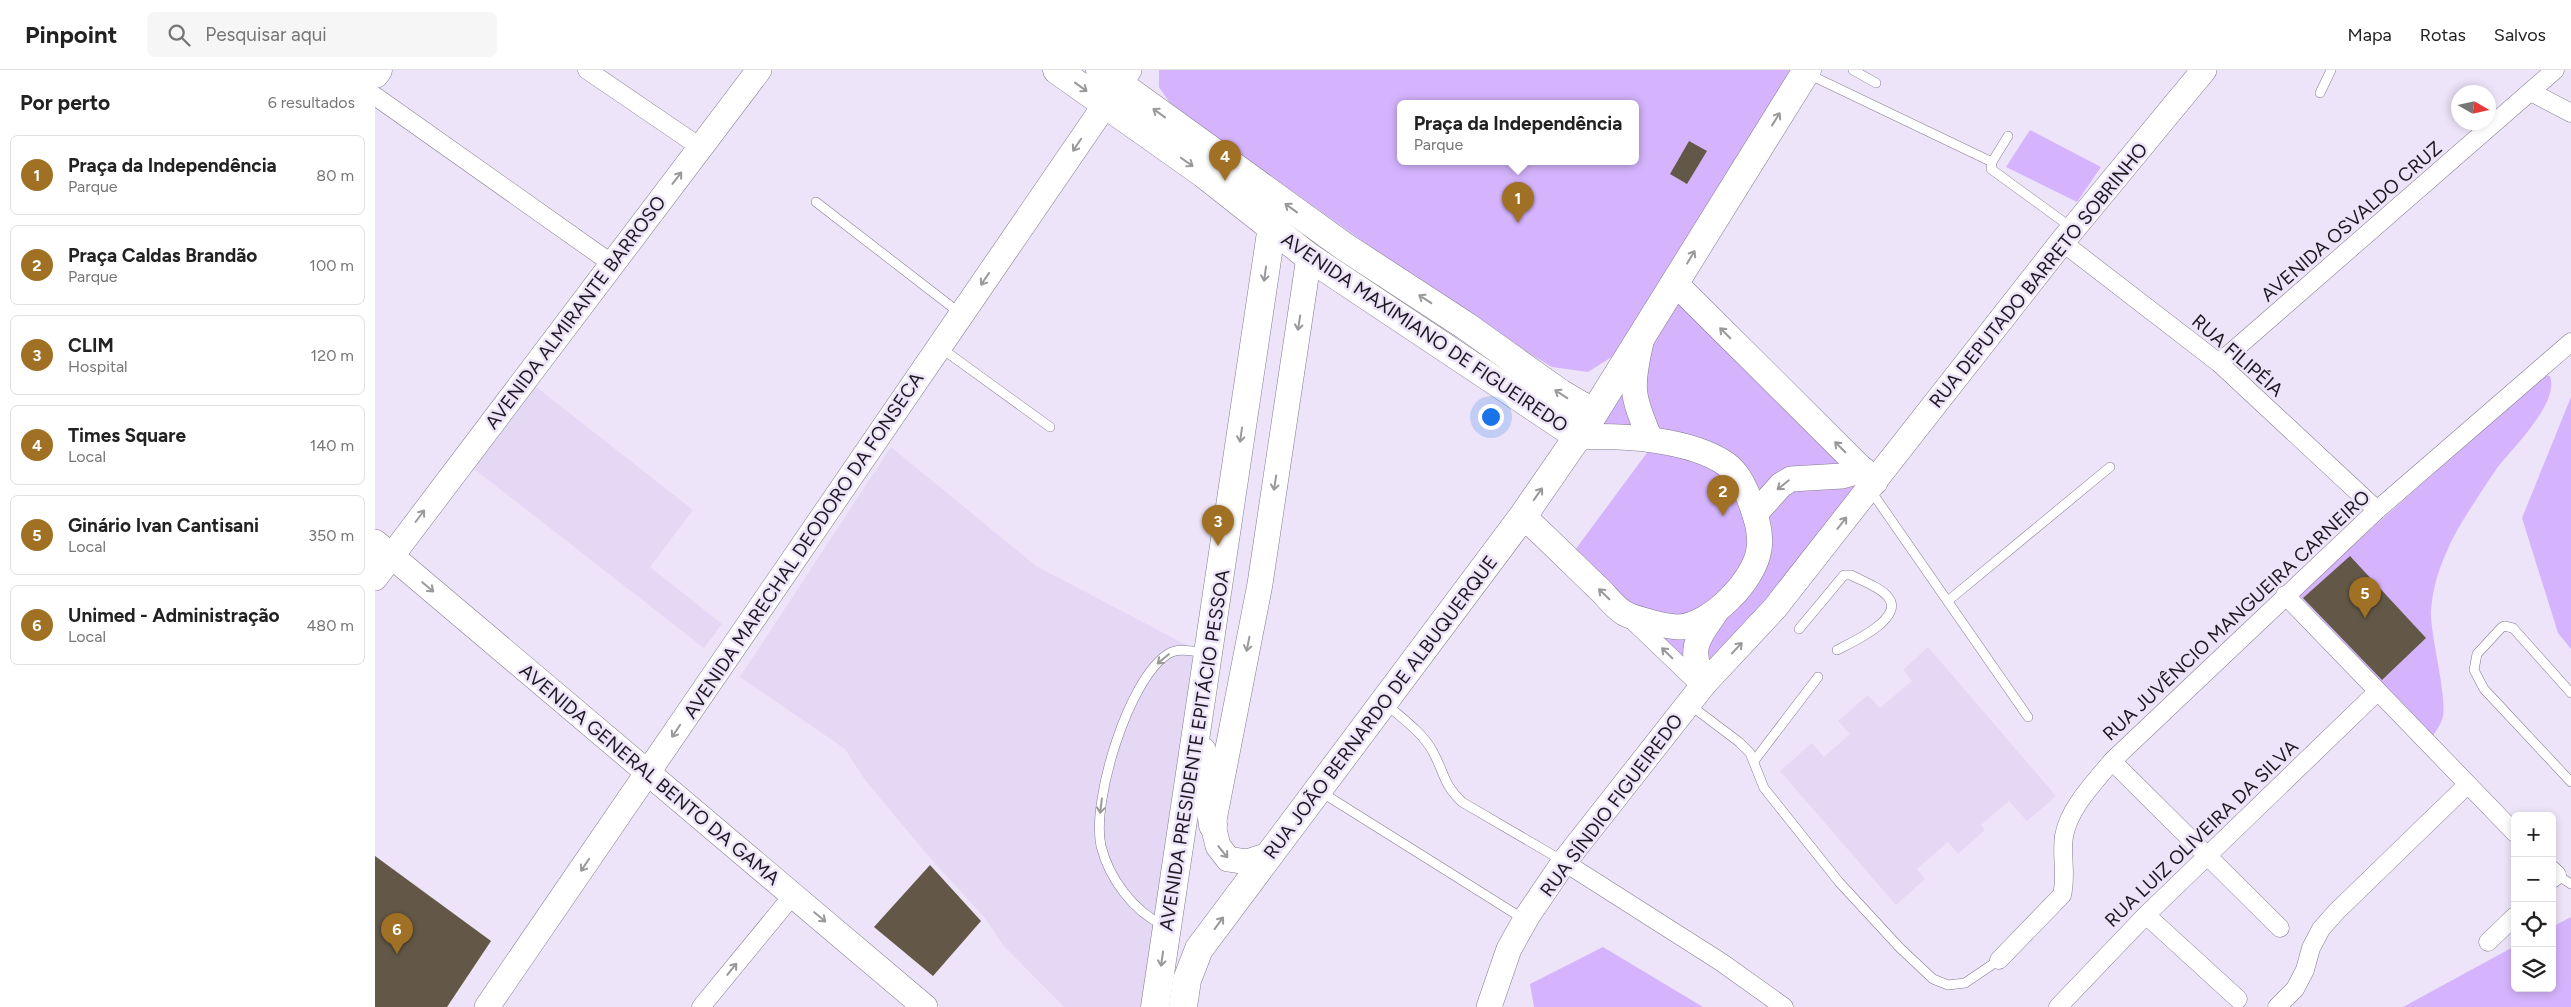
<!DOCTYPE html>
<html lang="pt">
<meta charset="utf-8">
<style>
:root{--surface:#fff;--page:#f6f6f6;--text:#222;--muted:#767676;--line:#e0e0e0;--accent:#a07124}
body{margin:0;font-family:Figtree,sans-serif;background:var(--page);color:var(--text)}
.controls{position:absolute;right:15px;bottom:15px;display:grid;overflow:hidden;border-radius:8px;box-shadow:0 2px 8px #0003}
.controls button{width:45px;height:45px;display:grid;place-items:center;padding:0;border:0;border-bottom:1px solid var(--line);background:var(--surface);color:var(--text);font:25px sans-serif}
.compass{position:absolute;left:2076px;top:15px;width:45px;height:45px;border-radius:50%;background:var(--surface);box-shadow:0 2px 8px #0003;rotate:99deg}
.you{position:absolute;left:1115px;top:346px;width:18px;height:18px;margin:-12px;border:4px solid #fff;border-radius:50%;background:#1a73e8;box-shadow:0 0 0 8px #1a73e833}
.badge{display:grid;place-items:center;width:32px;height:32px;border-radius:50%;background:var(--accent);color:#fff;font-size:16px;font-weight:700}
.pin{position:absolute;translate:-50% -41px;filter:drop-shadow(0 1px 2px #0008)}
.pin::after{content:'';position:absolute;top:26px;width:18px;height:15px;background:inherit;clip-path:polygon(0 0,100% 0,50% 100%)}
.popup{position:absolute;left:1022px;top:30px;width:242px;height:65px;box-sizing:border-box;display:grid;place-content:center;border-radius:8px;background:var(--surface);filter:drop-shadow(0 1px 4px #0005);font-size:16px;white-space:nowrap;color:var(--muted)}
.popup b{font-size:19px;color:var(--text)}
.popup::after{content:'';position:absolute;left:50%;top:100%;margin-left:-10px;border:10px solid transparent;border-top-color:var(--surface)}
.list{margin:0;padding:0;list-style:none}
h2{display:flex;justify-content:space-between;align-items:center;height:65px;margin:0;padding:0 20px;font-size:21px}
h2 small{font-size:16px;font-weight:400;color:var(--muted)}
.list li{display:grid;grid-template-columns:32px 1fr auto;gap:15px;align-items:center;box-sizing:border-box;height:80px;margin:0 10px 10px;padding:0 10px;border:1px solid var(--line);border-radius:8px}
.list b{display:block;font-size:19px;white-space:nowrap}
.list p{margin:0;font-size:16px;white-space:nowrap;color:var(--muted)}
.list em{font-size:16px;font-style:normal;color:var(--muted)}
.icon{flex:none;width:28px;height:28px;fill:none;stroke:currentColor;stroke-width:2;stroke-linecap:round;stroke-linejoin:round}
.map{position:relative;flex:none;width:2196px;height:937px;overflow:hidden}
header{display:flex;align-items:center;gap:30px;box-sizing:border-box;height:70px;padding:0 25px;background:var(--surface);border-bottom:1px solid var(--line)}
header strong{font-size:24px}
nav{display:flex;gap:28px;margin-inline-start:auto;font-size:18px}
.search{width:350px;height:45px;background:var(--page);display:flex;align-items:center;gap:12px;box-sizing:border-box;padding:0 18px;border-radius:8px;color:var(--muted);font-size:19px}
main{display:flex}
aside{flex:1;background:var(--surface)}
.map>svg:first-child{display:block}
</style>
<header>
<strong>Pinpoint</strong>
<div class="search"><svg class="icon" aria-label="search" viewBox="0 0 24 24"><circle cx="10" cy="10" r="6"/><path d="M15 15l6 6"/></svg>Pesquisar aqui</div>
<nav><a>Mapa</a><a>Rotas</a><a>Salvos</a></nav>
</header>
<main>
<aside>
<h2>Por perto<small>6 resultados</small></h2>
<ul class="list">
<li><span class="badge">1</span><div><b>Praça da Independência</b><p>Parque</p></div><em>80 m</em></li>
<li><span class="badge">2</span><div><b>Praça Caldas Brandão</b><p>Parque</p></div><em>100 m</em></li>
<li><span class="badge">3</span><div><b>CLIM</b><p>Hospital</p></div><em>120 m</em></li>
<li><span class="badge">4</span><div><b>Times Square</b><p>Local</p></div><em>140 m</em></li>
<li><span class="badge">5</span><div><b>Ginário Ivan Cantisani</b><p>Local</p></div><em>350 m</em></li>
<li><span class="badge">6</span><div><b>Unimed - Administração</b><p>Local</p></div><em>480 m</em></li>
</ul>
</aside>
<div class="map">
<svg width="2196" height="937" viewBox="0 0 2196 937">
<rect width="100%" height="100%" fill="#ede4f9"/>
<!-- built -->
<g fill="#e4d8f4">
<polygon points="156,313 318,440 275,497 347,554 329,578 94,395"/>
<polygon points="516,377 661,496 823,581 769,930 765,937 689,937 628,875 610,848 549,781 490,710 470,679 365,607"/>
<polygon points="1553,577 1681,726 1652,751 1634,731 1606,755 1610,760 1583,784 1573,772 1542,799 1550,809 1521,835 1405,701 1437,673 1449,687 1475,664 1463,651 1493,625 1505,638 1537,611 1528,600"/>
</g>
<!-- green -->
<g fill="#d5b4fd" fill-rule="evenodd">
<path d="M 784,0 L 1416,0 L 1243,283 L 1213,302 L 1177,297 L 1098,249 L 797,36 L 784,17 ZM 1026,34 L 1260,34 L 1260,92 L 1026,92 Z"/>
<polygon points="1655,60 1726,97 1702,132 1631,97"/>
<polygon points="1301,229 1500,412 1329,614 1200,480 1274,380 1223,357"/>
<path d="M 2169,305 L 2175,306 C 2185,334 2135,380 2120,401 C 2105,424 2088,448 2076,472 C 2065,496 2058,514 2056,541 C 2055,567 2074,631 2067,650 C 2065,655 2061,661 2058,666 L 1923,524 Z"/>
<polygon points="2196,327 2196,579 2183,563 2147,448"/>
<polygon points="2196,847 2196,937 2028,937 2140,876 2140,918 2177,918 2177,857"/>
<polygon points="1228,877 1328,937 1159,937 1155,914"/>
</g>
<!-- building -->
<g fill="#635847">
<polygon points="1314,71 1332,81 1312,114 1295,104"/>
<polygon points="1975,486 2051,568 2007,610 1928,528"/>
<polygon points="0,786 116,871 72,937 0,937"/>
<polygon points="555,795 606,851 558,906 499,857"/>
</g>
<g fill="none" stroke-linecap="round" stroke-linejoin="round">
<defs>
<g id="lane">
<polyline points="1478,0 1501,13"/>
<polyline points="1433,4 1617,92"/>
<polyline points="1945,23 1956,0"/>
<polyline points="1633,66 1617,92 1616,99 1697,158"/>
<polyline points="441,132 586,244"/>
<polyline points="566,278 675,357"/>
<polyline points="1496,421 1653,647"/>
<polyline points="1574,530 1735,397"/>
<path d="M 1424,559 L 1469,505 L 1476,505 C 1487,511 1505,517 1513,527 C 1531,548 1476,573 1462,580"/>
<polyline points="2196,623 2138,558 2129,556 2126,558 2102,584 2099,600 2109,619 2196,712"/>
<path d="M 1012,635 C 1028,649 1048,663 1058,682 C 1070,704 1068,714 1087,732 L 1188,791"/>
<polyline points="1315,635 1364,672 1375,683 1389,718 1464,812 1525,878 1558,909 1573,915 1590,913 1624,890"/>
<polyline points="1379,691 1443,607"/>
<polyline points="946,722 1139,843"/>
<polyline points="2182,805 2196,814"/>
<path d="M 788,855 C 758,841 734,808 726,776 C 716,731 754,608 793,584 C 804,577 819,582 831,583"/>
</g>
<g id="street">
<polyline points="212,0 325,77"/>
<polyline points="2156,22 2196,43"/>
<polyline points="0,26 236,193"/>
<polyline points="1687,172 1844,293 2002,440"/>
<polyline points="1844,293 2180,0"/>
<polyline points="1910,525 2140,763"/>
<polyline points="1255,548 1327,617"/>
<polyline points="1737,691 1905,858"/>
<polyline points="1189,792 1346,892 1409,937"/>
<polyline points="2177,800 2182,805 2177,809"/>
<polyline points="1771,845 1863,929"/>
<polyline points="2113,872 2140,846"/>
<path d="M 1624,890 L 1687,825 C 1692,806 1686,786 1689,766 C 1694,738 1719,713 1737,691 L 2002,440 L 2196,272"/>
<polyline points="326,937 418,825"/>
<polyline points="1683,937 1771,845 2002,622"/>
<polyline points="1902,937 1920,919 1930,900 1936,878 1946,859 1961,842 2092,715"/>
</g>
<g id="secondary">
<polyline points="1300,213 1500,412"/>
<path d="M 1266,272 C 1255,320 1257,324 1275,369"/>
<polyline points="1380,444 1406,415 1416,409 1467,406 1489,400"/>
<path d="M 1148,446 C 1173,469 1197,493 1222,517 C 1230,524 1239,537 1249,543 C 1260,549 1292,557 1304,557 C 1336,555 1380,510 1384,479 C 1387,462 1380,443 1374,428 C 1368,414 1363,403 1351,394 C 1315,369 1247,365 1204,367"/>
<polyline points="0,472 550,937"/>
<polyline points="0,508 384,0"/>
<path d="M 1329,614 C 1314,578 1320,572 1341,542"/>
<polyline points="893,785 872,792 853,789 843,776 838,755 885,514 934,187"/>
<polyline points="112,937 754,0"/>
<polyline points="1114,937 1134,879 1153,845 1189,792 1329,614 1400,538 1687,172 1829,0"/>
</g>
<g id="primary">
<polyline points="682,0 829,104 934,187 1204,367"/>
<polyline points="725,0 970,177 1091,256 1185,323 1219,343 1148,446 824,879 812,910 808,937"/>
<polyline points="0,4 3,0"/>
<polyline points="1219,343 1432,0"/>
<polyline points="827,681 838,755"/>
<polyline points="780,937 897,156"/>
</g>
</defs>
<!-- lane casing -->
<use href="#lane" stroke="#837b8e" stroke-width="10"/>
<!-- street casing -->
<use href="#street" stroke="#837b8e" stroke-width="19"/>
<!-- secondary casing -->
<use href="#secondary" stroke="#837b8e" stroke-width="26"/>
<!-- primary casing -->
<use href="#primary" stroke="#837b8e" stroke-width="29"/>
<!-- lane -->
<use href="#lane" stroke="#fff" stroke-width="9"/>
<!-- street -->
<use href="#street" stroke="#fff" stroke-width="18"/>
<!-- secondary -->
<use href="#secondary" stroke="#fff" stroke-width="25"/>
<!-- primary -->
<use href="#primary" stroke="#fff" stroke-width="28"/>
</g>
<!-- one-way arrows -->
<defs><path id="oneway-shaft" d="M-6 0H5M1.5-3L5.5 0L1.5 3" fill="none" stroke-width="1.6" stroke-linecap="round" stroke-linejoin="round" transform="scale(1.25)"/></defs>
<g stroke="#99989b">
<use href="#oneway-shaft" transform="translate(706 17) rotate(36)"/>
<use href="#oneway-shaft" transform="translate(784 43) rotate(-144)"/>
<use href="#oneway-shaft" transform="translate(1401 49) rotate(-58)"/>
<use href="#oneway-shaft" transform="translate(702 75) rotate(124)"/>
<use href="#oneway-shaft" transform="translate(812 92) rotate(35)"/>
<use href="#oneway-shaft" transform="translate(302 108) rotate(-52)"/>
<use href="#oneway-shaft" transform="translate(916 138) rotate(-144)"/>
<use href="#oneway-shaft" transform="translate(1316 187) rotate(-59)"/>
<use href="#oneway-shaft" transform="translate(890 204) rotate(98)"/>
<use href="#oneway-shaft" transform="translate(610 209) rotate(124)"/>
<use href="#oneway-shaft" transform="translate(1050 229) rotate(-147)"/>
<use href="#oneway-shaft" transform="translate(924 253) rotate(99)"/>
<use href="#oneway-shaft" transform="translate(1350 263) rotate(-135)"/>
<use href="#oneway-shaft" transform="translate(1186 324) rotate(-147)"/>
<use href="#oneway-shaft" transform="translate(866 365) rotate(98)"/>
<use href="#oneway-shaft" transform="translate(1465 377) rotate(-135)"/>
<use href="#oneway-shaft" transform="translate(900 413) rotate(99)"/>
<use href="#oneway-shaft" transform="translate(1408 415) rotate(141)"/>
<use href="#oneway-shaft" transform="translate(1163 424) rotate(-55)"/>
<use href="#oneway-shaft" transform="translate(45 446) rotate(-53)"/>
<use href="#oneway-shaft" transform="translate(1467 453) rotate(-52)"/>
<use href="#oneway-shaft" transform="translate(53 517) rotate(40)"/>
<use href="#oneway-shaft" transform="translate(1229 524) rotate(-136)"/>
<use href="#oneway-shaft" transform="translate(873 574) rotate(101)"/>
<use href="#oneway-shaft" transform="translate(1362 578) rotate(-47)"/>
<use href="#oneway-shaft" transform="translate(1292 583) rotate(-136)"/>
<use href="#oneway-shaft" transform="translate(788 589) rotate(140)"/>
<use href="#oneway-shaft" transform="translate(301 661) rotate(124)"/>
<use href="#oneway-shaft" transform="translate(726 736) rotate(97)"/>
<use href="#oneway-shaft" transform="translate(848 782) rotate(51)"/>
<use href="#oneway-shaft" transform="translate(210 795) rotate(124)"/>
<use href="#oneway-shaft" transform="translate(445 847) rotate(40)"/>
<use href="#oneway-shaft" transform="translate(844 853) rotate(-54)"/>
<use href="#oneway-shaft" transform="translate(787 889) rotate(98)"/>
<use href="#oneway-shaft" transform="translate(357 899) rotate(-51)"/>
</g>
<g text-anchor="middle" stroke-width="5" stroke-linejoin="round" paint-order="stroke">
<!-- street labels -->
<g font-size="19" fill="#1c1920" stroke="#ede4f9">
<text transform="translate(1976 151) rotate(-41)" y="7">AVENIDA OSVALDO CRUZ</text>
<text transform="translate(1663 205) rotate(-51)" y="7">RUA DEPUTADO BARRETO SOBRINHO</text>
<text transform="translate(200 242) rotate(-53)" y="7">AVENIDA ALMIRANTE BARROSO</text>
<text transform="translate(1050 262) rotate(34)" y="7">AVENIDA MAXIMIANO DE FIGUEIREDO</text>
<text transform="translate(1863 285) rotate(41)" y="7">RUA FILIPÉIA</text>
<text transform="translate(428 475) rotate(-56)" y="7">AVENIDA MARECHAL DEODORO DA FONSECA</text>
<text transform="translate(1861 545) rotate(-43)" y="7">RUA JUVÊNCIO MANGUEIRA CARNEIRO</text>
<text transform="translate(1005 637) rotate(-53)" y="7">RUA JOÃO BERNARDO DE ALBUQUERQUE</text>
<text transform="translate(819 680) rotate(-81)" y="7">AVENIDA PRESIDENTE EPITÁCIO PESSOA</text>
<text transform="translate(275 704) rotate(40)" y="7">AVENIDA GENERAL BENTO DA GAMA</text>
<text transform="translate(1236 735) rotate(-53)" y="7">RUA SÍNDIO FIGUEIREDO</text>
<text transform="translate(1826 763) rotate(-44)" y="7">RUA LUIZ OLIVEIRA DA SILVA</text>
</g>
</g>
</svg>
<div class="controls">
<button>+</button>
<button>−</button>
<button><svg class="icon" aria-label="locate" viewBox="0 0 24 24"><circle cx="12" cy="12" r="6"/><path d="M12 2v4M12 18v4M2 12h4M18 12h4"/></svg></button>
<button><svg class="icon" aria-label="layers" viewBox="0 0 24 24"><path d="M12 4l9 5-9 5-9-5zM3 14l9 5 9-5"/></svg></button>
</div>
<svg class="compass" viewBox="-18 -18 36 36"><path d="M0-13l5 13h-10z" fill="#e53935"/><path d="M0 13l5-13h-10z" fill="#767676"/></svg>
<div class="you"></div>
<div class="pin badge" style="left:1143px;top:153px">1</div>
<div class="popup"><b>Praça da Independência</b>Parque</div>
<div class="pin badge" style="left:1348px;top:446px">2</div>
<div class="pin badge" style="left:843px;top:476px">3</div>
<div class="pin badge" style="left:850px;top:111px">4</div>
<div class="pin badge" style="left:1990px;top:548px">5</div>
<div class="pin badge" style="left:22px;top:884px">6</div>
</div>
</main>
